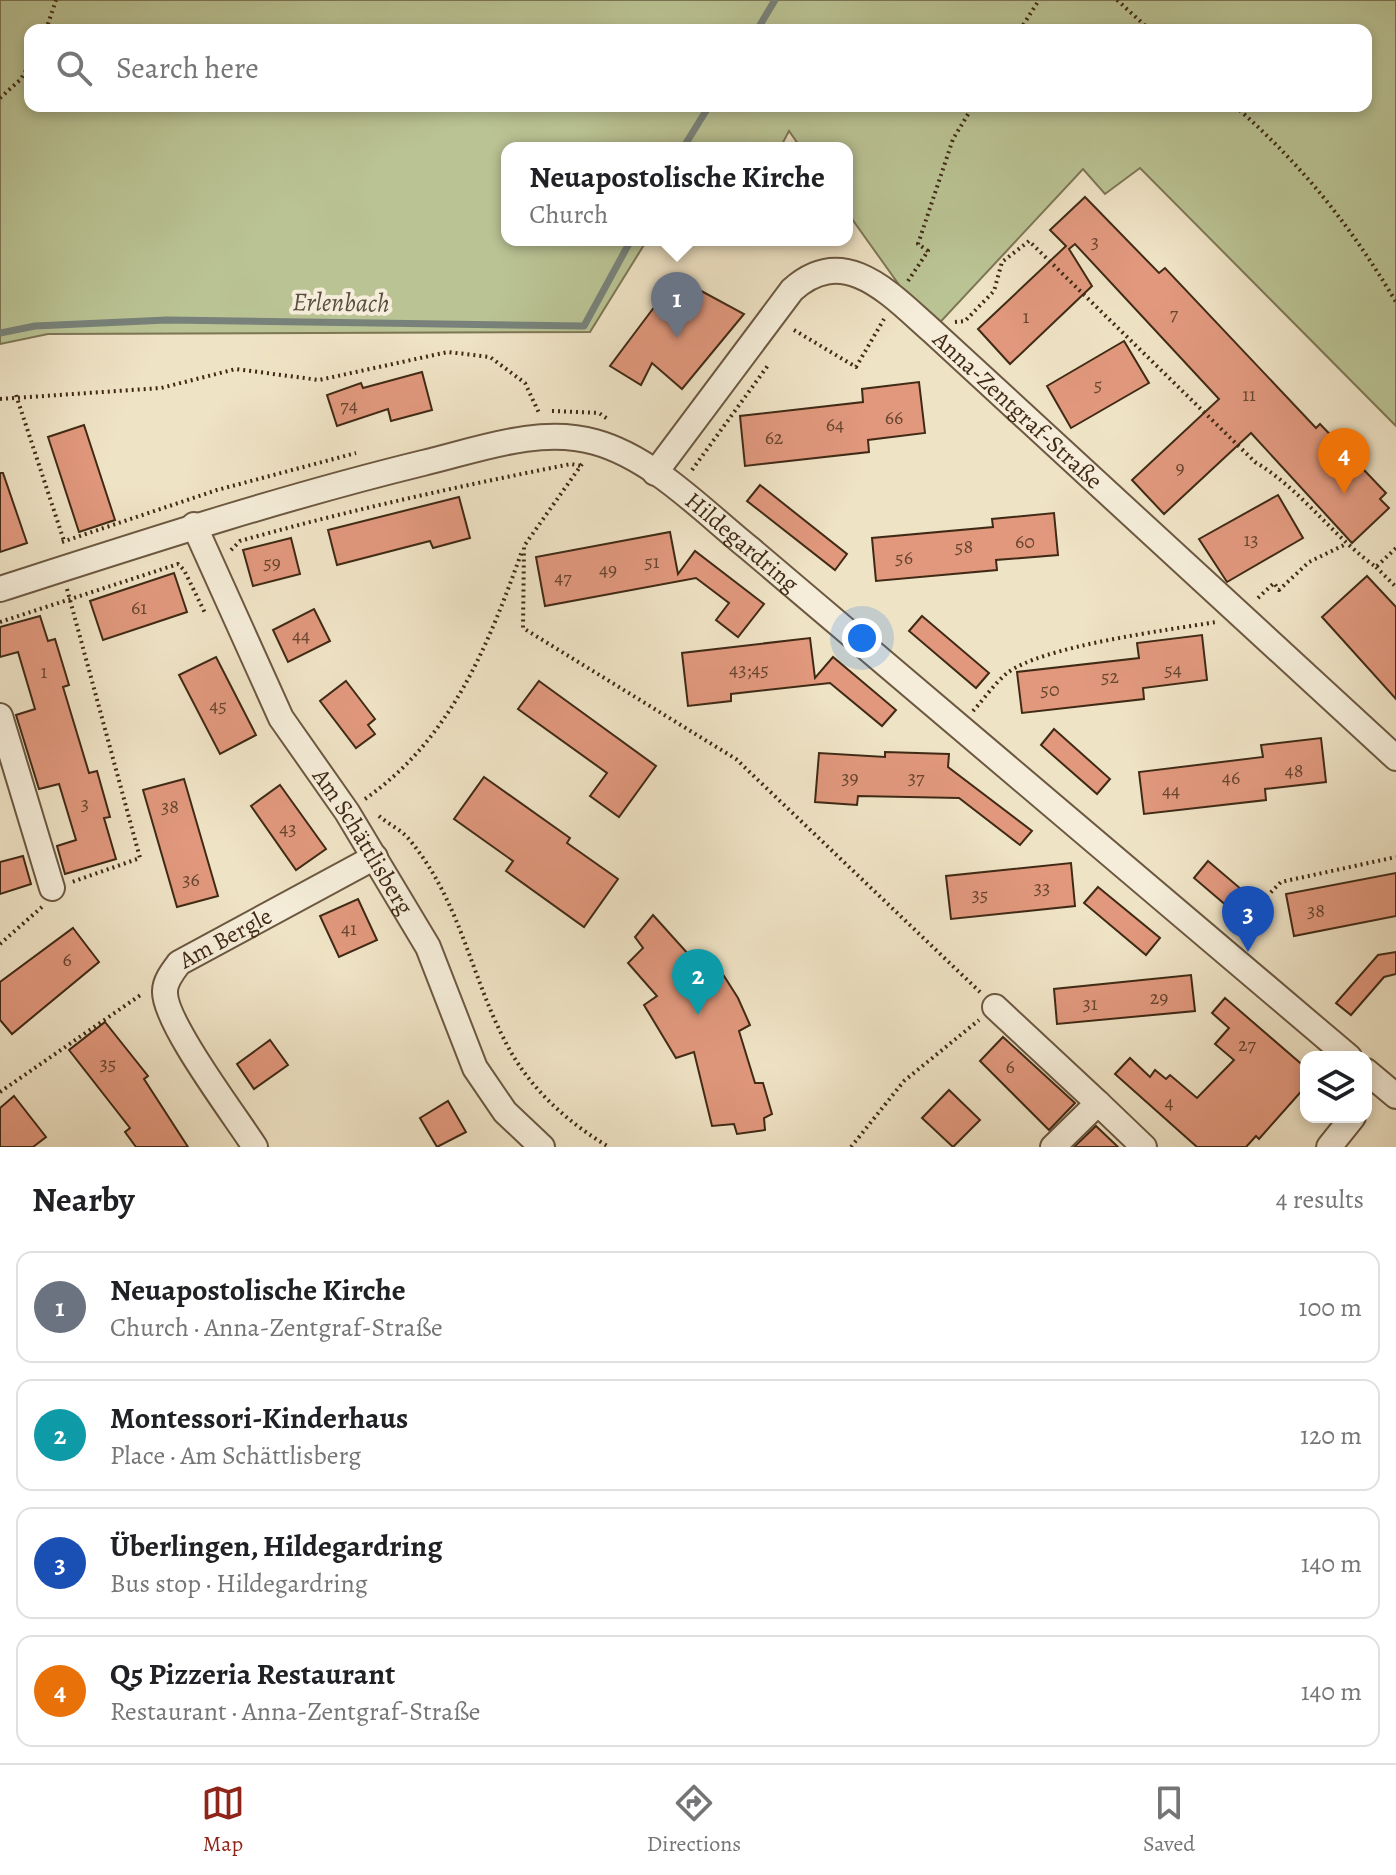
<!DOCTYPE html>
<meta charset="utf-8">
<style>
:root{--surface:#fff;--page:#f2f2f2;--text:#202124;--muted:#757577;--line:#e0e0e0;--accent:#8f2418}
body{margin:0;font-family:Alegreya,serif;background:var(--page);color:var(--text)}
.controls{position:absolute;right:24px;bottom:24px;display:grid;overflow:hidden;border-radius:16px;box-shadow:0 4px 12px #0003}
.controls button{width:72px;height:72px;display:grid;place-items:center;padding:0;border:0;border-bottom:2px solid var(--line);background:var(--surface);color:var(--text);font:40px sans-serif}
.you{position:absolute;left:862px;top:638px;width:28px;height:28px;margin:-20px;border:6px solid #fff;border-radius:50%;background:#1a73e8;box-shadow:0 0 0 12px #1a73e833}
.badge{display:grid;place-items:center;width:52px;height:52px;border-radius:50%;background:var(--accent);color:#fff;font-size:26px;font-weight:700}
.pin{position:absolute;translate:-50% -66px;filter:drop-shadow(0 2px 4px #0008)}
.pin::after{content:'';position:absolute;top:42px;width:28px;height:24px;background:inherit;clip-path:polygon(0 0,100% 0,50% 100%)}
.popup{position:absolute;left:501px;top:142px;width:352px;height:104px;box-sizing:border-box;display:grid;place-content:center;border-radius:16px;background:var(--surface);filter:drop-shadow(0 2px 6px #0005);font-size:26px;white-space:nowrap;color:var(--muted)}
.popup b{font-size:30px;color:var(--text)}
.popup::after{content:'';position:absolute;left:50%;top:100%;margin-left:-16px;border:16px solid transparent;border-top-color:var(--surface)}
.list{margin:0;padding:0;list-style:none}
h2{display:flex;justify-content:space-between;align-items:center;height:104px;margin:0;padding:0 32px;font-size:34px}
h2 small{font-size:26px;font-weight:400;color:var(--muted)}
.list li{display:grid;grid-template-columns:52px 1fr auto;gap:24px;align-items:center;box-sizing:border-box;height:112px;margin:0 16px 16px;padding:0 16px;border:2px solid var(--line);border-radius:16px}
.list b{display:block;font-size:30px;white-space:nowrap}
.list p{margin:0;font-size:26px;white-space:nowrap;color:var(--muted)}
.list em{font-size:26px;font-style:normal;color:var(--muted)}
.icon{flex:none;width:44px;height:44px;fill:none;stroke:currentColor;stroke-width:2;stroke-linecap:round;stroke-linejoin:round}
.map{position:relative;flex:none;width:1396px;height:1147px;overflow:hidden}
.search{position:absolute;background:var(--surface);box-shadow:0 4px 12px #0003;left:24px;right:24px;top:24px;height:88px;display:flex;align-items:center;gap:20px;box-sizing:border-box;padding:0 28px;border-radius:16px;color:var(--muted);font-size:30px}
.sheet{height:616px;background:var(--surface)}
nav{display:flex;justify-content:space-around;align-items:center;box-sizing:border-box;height:112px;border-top:2px solid var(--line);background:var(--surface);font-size:22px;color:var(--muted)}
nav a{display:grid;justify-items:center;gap:4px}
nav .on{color:var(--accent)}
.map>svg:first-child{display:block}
</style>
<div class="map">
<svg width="1396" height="1147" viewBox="0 0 1396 1147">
<rect width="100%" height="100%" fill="#efe3c5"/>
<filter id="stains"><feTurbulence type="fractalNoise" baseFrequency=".0025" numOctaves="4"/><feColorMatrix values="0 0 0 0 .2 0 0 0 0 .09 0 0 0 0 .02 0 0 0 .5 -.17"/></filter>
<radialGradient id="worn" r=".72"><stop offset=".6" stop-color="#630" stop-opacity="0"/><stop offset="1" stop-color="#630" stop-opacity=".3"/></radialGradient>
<!-- green -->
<path fill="#bac394" stroke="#7d7654" stroke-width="2" fill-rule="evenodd" d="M 0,0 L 1396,0 L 1396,426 L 1140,168 L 1105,194 L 1083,169 L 932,331 L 847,212 L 847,148 L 801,148 L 789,131 L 780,148 L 507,148 L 507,240 L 647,240 L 590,332 L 48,334 L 0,344 ZM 30,30 L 1366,30 L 1366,106 L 30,106 Z"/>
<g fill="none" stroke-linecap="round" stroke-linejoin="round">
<!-- stream -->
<g stroke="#78827a" stroke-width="7">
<polyline points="757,30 775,0"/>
<polyline points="683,148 709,106"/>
<polyline points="0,333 35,326 167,320 584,326 631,240"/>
</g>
</g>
<!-- building -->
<g fill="#e1987d" stroke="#402a15" stroke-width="2">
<polygon points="1085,197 1159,273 1165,268 1316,428 1320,424 1386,493 1380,499 1389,508 1352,543 1251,433 1164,514 1132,480 1219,399 1075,244 1069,249 1092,286 1010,364 978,329 1066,246 1050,230"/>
<polygon points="692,286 744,314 682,389 652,363 641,385 610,366 655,306 679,309"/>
<polygon points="1124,341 1149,383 1071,428 1047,386"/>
<polygon points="422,372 432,410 391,421 388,409 337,426 327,395 361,383 363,388"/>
<polygon points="919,382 925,433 868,440 869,452 745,466 740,416 863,402 862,389"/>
<polygon points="84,425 115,520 79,532 48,437"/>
<polygon points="0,473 3,473 27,543 0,552"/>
<polygon points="760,485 847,554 835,570 747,501"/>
<polygon points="1278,495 1303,538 1227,582 1199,539"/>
<polygon points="459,497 470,538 433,548 430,541 337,565 328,530"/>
<polygon points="1054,513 1058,555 996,560 997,570 876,581 872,538 993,527 992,519"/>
<polygon points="670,532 678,574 695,551 764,604 738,637 716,620 729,603 696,578 545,606 536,557"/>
<polygon points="291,538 300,574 253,586 243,550"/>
<polygon points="174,573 187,612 103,640 90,601"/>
<polygon points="1367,576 1396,607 1396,699 1322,617"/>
<polygon points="314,609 330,641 288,662 273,630"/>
<polygon points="40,616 48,641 55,639 69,685 63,687 89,773 97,771 110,817 104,818 116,859 65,874 57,846 76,840 59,784 39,789 16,715 35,709 18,652 0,657 0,627"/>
<polygon points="922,616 989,673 976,688 909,631"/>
<polygon points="1202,635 1207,680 1143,688 1144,699 1022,713 1017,672 1139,658 1137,643"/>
<polygon points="810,638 815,678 833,657 896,710 882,726 830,683 731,694 731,701 688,706 682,653"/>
<polygon points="216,657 256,735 220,754 179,675"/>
<polygon points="346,681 375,719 368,725 375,734 356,748 320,701"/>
<polygon points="539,681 656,766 619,817 590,796 607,773 518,709"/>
<polygon points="1054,729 1110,779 1097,794 1041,745"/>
<polygon points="1321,738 1326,782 1265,789 1266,800 1144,814 1139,772 1263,757 1261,745"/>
<polygon points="885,752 949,754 948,767 1032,831 1020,845 959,798 858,796 857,805 815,802 819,753 885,757"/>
<polygon points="484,777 570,838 567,843 618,879 584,927 506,871 513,861 454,819"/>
<polygon points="184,779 218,896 177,907 143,790"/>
<polygon points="280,785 326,849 296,870 251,806"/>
<polygon points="23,856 31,884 0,894 0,862"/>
<polygon points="1208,861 1248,895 1234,912 1194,878"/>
<polygon points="1071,863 1075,906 951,919 946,876"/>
<polygon points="1396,873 1396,916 1294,936 1286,894"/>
<polygon points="1098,887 1160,938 1146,955 1084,903"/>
<polygon points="358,899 377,940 339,957 320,916"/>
<polygon points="653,915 698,965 712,957 738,998 750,1025 739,1031 755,1083 763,1083 772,1114 764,1118 765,1130 737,1134 734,1124 712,1126 694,1052 676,1058 644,1005 657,996 628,963 643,948 635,937"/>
<polygon points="73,928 99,962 12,1034 0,1020 0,982"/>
<polygon points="1396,952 1396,974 1384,977 1351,1015 1336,1003 1378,955"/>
<polygon points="1191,975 1195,1011 1057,1024 1054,989"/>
<polygon points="1225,998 1306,1068 1306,1086 1259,1139 1256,1136 1246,1147 1197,1147 1115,1074 1130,1058 1150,1077 1155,1070 1166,1079 1170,1075 1197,1098 1234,1060 1215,1044 1229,1028 1212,1013"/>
<polygon points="105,1022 148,1076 144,1079 188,1147 136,1147 125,1132 130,1128 69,1050"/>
<polygon points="1003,1037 1075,1103 1049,1130 980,1061"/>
<polygon points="270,1040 288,1065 254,1089 237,1064"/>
<polygon points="949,1090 980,1120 953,1147 922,1118"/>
<polygon points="14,1096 46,1137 33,1147 0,1147 0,1108"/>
<polygon points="448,1101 466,1132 437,1147 420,1118"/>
<polygon points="1096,1126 1118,1147 1074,1147"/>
</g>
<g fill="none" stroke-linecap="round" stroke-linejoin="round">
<defs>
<g id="minor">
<path id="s1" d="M 655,473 L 792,290 C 845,242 891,295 932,331 L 1396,758"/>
<path id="s2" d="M 194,525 L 281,718 L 347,812 L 428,947 L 475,1068 L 505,1112 L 542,1147"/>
<path id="s3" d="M 0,589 C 140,544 280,498 423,463 C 478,450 539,426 595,442 C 653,458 703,511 749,548 L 1349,1057"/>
<polyline points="0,716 52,888"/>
<polyline points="995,1007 1098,1103"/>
<polyline points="1366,1071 1396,1096"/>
<path id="s4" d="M 255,1147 C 236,1117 163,1021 165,991 C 165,981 173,971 179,963 L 375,857"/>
<polyline points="1053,1147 1098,1103 1144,1147"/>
<polyline points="1329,1147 1353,1117"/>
</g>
</defs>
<!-- minor casing -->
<use href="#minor" stroke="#6c5841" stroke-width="28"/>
<!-- path -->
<g stroke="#402a15" stroke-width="4" stroke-dasharray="2 4" stroke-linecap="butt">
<polyline points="1117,0 1150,30"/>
<polyline points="46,30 56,0"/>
<polyline points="1020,30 1039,0"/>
<polyline points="0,98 21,79 30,63"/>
<path d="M 1235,106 C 1303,166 1350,225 1396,302"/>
<polyline points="908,281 928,251 918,244 953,139 973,106"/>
<path d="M 955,322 L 965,321 L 994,291 L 1002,262 L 1029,241 L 1255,462 C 1301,489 1332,536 1376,567 L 1396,548"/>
<polyline points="794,330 856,367 884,319"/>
<polyline points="16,395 64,541"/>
<polyline points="0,399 161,388 236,369 319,380 448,352 490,357 525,383 539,413"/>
<polyline points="552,411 599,413 609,420"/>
<polyline points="582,464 524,546 523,628 736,759 980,992"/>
<polyline points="692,470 769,364"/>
<polyline points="62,542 217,490 356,453"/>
<path d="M 231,550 L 240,541 C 349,510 460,486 571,464 L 581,466"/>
<polyline points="1376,567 1396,587"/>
<polyline points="67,589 140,858 72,882"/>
<polyline points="1258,598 1274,583 1279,590 1309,562 1344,545"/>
<polyline points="0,622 178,564 184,570 206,615"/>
<path d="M 973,711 C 984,699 994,684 1006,674 C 1040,646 1169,630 1216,622"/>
<path d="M 365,799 C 451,739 488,646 522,551"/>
<path d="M 379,816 C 388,824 400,829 408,838 C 461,901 470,975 506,1043 C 529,1088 567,1122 609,1147"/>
<polyline points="1233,931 1281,882 1396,857"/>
<polyline points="0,944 43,906"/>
<polyline points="0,1092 142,994"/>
<polyline points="851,1147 904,1081 979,1020"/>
</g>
<!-- minor -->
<use href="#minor" stroke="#f5edd9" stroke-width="24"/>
</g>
<g text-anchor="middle" stroke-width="8" stroke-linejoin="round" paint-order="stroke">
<!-- number labels -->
<g font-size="20" fill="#68462f">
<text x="1095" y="248">3</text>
<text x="1174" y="320">7</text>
<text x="1026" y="323">1</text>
<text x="1098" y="391">5</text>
<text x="1249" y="401">11</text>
<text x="349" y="412">74</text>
<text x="894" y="424">66</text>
<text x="835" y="431">64</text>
<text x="774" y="444">62</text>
<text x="1180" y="474">9</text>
<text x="1251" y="546">13</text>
<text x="1025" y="548">60</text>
<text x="964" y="553">58</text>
<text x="904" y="564">56</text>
<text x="652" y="568">51</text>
<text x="272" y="569">59</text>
<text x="608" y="576">49</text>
<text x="563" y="584">47</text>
<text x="139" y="614">61</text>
<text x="301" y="642">44</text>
<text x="749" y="676">43;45</text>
<text x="1173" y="676">54</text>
<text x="44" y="678">1</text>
<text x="1110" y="683">52</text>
<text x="1050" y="696">50</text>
<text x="218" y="712">45</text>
<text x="1294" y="777">48</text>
<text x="850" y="784">39</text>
<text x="916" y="784">37</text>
<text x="1231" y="784">46</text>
<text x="1171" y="797">44</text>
<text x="85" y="810">3</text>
<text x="170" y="813">38</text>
<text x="288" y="835">43</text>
<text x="191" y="886">36</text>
<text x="1042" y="894">33</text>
<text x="980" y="901">35</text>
<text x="1316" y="917">38</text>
<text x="349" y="935">41</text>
<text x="67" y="966">6</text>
<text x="1159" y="1004">29</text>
<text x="1090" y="1010">31</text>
<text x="1247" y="1051">27</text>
<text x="108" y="1070">35</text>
<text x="1010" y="1073">6</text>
<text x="1169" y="1109">4</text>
</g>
<!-- street labels -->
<g font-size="24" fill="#402a15" stroke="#f5edd9">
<text dy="8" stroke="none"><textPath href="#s1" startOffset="510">Anna-Zentgraf-Straße</textPath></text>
<text dy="8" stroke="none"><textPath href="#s3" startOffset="796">Hildegardring</textPath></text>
<text dy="8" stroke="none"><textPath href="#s2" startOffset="360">Am Schättlisberg</textPath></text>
<text dy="8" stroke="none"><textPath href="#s4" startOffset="266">Am Bergle</textPath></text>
</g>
<!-- water labels -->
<g font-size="26" font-style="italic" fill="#574e3f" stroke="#f5edd9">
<text transform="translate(341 302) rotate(1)" y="9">Erlenbach</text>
</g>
</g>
<rect width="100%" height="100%" filter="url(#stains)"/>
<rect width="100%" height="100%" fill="url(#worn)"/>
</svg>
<div class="controls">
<button><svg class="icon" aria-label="layers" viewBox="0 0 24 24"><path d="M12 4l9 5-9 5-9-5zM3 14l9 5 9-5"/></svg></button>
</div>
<div class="you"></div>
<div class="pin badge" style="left:677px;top:338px;background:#6b7280">1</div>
<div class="popup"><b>Neuapostolische Kirche</b>Church</div>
<div class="pin badge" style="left:698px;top:1015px;background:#0f9aa8">2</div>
<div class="pin badge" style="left:1248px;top:952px;background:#1a4fb4">3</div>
<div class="pin badge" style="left:1344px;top:494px;background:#e8710a">4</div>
<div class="search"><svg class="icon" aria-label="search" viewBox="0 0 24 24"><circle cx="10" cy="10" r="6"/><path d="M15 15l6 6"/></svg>Search here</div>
</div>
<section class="sheet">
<h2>Nearby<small>4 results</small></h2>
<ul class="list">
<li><span class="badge" style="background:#6b7280">1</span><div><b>Neuapostolische Kirche</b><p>Church · Anna-Zentgraf-Straße</p></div><em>100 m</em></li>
<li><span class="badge" style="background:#0f9aa8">2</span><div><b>Montessori-Kinderhaus</b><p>Place · Am Schättlisberg</p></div><em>120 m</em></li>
<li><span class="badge" style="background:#1a4fb4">3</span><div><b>Überlingen, Hildegardring</b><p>Bus stop · Hildegardring</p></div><em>140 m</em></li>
<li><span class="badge" style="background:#e8710a">4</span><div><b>Q5 Pizzeria Restaurant</b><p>Restaurant · Anna-Zentgraf-Straße</p></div><em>140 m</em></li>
</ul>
</section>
<nav>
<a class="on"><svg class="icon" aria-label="map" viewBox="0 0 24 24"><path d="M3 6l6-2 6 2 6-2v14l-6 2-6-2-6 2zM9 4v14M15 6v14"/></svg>Map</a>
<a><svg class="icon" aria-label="directions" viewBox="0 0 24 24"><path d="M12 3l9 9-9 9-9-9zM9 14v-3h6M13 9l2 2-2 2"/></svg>Directions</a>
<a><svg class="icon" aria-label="saved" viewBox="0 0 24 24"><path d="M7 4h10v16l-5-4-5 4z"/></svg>Saved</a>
</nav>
